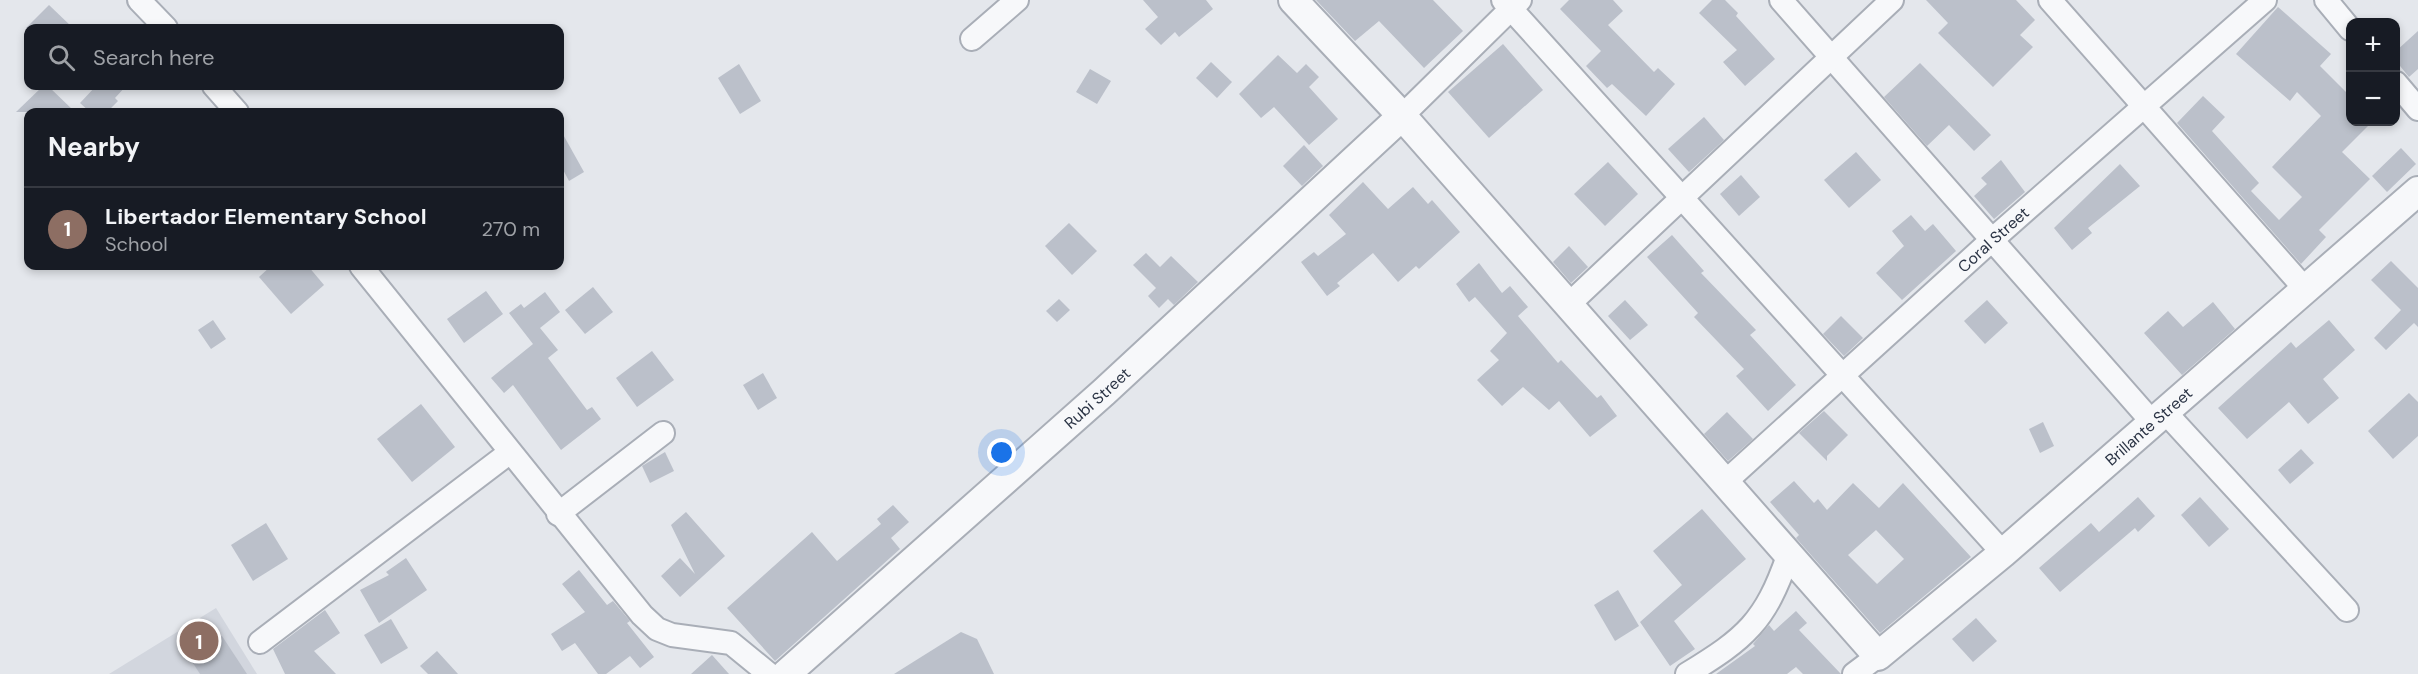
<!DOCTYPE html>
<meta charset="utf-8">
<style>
:root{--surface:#171b24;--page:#242831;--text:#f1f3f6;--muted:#9ea1a6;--line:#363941;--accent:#d1495b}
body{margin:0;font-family:"DM Sans",sans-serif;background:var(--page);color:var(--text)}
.controls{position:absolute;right:18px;top:18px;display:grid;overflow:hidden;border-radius:12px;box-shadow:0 3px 9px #0003}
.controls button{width:54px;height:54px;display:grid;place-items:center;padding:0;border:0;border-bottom:2px solid var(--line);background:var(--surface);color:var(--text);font:30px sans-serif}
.you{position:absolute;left:1002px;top:453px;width:21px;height:21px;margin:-15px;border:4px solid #fff;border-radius:50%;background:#1a73e8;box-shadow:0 0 0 9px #1a73e833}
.badge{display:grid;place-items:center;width:39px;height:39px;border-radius:50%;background:var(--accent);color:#fff;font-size:20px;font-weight:700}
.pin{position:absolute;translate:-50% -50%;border:3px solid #fff;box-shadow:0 2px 6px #0006}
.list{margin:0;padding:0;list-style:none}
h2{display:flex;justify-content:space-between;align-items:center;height:78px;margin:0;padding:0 24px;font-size:26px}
h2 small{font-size:20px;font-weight:400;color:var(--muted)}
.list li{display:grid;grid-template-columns:39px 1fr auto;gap:18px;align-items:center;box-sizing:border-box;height:84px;padding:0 24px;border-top:2px solid var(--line)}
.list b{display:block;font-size:22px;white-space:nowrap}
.list p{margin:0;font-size:20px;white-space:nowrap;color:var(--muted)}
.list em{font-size:20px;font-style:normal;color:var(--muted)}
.icon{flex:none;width:33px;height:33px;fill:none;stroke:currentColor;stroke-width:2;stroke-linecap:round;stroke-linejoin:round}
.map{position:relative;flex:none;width:2418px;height:674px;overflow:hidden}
.search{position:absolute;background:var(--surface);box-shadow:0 3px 9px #0003;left:24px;top:24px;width:540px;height:66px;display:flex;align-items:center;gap:15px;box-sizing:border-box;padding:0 21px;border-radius:12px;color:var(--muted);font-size:22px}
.panel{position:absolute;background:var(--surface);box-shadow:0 3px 9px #0003;left:24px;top:108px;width:540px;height:162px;border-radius:12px}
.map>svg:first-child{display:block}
</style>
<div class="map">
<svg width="2418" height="674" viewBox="0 0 2418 674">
<rect width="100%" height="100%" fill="#e4e7ec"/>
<!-- built -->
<polygon fill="#d2d6de" points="216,608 257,674 109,674"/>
<!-- building -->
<g fill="#bbc0ca" fill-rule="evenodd">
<polygon points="1143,0 1206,0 1213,9 1179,37 1175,32 1161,45 1145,29 1158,17"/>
<polygon points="1316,0 1433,0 1463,31 1424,68 1379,21 1355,41"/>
<polygon points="1569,0 1613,0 1623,11 1608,25 1654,72 1658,68 1675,84 1646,116 1612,84 1607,88 1586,66 1601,51 1560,9"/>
<polygon points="1712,0 1725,0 1738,13 1736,16 1775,59 1745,86 1723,62 1737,50 1699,13"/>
<polygon points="1926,0 2016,0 2035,20 2020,35 2033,47 1993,87 1938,33 1948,23"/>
<polygon points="49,5 73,28 26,28"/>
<polygon points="2278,7 2331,54 2320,66 2350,96 2350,122 2372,122 2342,152 2370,179 2319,230 2326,237 2301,264 2177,123 2203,96 2225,117 2212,131 2259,183 2251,191 2279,220 2302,197 2272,167 2321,116 2297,92 2290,101 2236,54"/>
<polygon points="2418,31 2418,69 2409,77 2396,61 2396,51"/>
<polygon points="1503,44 1543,90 1489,138 1448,92"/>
<polygon points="1278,55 1297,73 1306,64 1319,77 1309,87 1338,119 1309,145 1274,107 1261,118 1239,94"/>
<polygon points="1211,62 1232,82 1217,98 1196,78"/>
<polygon points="1920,63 1991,135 1974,151 1949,125 1927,146 1884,97"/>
<polygon points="739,64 761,101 740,114 718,78"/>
<polygon points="1090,69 1111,81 1097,104 1076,92"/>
<polygon points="43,86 48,86 75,112 16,112"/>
<polygon points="96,86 126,86 115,98 118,101 107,112 90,112 80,103"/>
<polygon points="1704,117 1724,140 1689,172 1668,149"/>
<polygon points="560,129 584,172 569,181 560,164"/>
<polygon points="1304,145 1323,166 1302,186 1283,166"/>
<polygon points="2401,148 2416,164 2387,192 2372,176"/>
<polygon points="1856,152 1881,180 1849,208 1824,180"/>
<polygon points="2001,160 2025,192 1994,219 1974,196 1987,184 1981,178"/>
<polygon points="1608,162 1638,194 1605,226 1574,194"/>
<polygon points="2120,164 2140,186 2088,228 2092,233 2072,250 2054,228"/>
<polygon points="1741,175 1760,197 1739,216 1720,194"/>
<polygon points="1363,182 1388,209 1413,187 1428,204 1432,200 1460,232 1419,269 1416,266 1398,282 1373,253 1337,283 1340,286 1327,296 1301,262 1314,252 1318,256 1346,234 1329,215"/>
<polygon points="1911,215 1925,231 1933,224 1956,251 1902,300 1876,273 1904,246 1892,231"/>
<polygon points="1069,223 1097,251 1072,275 1045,246"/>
<polygon points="1672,235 1704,271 1701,273 1756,330 1750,335 1796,385 1768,411 1736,376 1744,369 1694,317 1698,313 1647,257"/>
<polygon points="1569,246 1588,267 1571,283 1553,262"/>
<polygon points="1146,253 1160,267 1171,256 1198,282 1174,305 1168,299 1159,308 1148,296 1156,288 1133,265"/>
<polygon points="2391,261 2418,288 2418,327 2414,323 2386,350 2374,338 2401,310 2371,280"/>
<polygon points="1479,263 1502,293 1510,286 1528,307 1518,316 1558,363 1561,360 1597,398 1601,395 1617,416 1590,437 1559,401 1549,410 1523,387 1502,406 1477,380 1499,360 1490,351 1507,333 1475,297 1469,302 1456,284"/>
<polygon points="271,266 308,266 324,285 291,314 259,277"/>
<polygon points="593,287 613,312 585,334 565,310"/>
<polygon points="486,291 503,314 464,343 447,319"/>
<polygon points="545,292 560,312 540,328 558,350 548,358 587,410 592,407 601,419 561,450 513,385 504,393 491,378 533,344 509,313 521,304 524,308"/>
<polygon points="1059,299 1070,310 1057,322 1046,311"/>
<polygon points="1625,300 1648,325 1630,340 1608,316"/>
<polygon points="1987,300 2008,323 1985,344 1964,321"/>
<polygon points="2213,302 2235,329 2182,375 2144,333 2168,311 2183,327"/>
<polygon points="1841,316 1863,338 1844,356 1823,334"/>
<polygon points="213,320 226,339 211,349 198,330"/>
<polygon points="2329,320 2355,350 2323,379 2339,398 2308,424 2289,402 2247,439 2218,408 2291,342 2296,348"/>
<polygon points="652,351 674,380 637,407 616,378"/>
<polygon points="763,373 777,398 758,410 743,385"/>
<polygon points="2409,393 2418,402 2418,436 2393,459 2368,431"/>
<polygon points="421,404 455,447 412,482 377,439"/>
<polygon points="1824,411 1848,435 1827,456 1827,461 1799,433"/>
<polygon points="1727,412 1753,439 1728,461 1704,434"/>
<polygon points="2043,422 2054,446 2040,453 2029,429"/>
<polygon points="2301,449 2314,463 2290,484 2278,470"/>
<polygon points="665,452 674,471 650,483 642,466"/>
<path d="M 1794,481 L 1814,503 L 1818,499 L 1827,510 L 1853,483 L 1879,508 L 1903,483 L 1971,557 L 1880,633 L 1796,538 L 1799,535 L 1770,502 ZM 1876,530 L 1904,559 L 1877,584 L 1848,555 Z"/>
<polygon points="2138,497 2155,516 2138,532 2135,528 2060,592 2039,568 2091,523 2099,532"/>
<polygon points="2200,497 2229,529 2209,547 2181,515"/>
<polygon points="893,505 909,522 891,538 900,549 775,661 727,608 812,532 837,561 881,524 877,519"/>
<polygon points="1702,509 1746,559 1674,621 1695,649 1670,666 1640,622 1682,585 1653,551"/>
<polygon points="686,512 725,556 680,597 661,576 680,558 695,574 671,525"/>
<polygon points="266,523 288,559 253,581 231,545"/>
<polygon points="406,558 427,590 379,623 360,590 389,575 386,572"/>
<polygon points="579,570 607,605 613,601 630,621 627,623 654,657 640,668 630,656 606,674 598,674 575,643 562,651 551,634 585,612 562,584"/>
<polygon points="1618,590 1639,626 1615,641 1594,605"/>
<polygon points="325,610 340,633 314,651 336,674 285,674 273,649"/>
<polygon points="1796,611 1807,623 1799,630 1841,674 1803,674 1796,667 1787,674 1716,674 1755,646 1753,644 1769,625 1774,631"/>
<polygon points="1976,618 1997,641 1973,662 1952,639"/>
<polygon points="391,619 408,648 381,664 364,635"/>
<polygon points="961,632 977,639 994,674 894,674"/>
<polygon points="222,636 247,674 200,674 189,657"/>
<polygon points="437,651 458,674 428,674 420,666"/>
<polygon points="712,655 729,674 691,674"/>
</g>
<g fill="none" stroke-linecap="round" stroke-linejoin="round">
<defs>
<g id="minor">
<polyline points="139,0 166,28"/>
<polyline points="1503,0 2003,553"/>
<polyline points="1781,0 2153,423"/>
<polyline points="2050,0 2306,290"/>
<polyline points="2326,0 2350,29"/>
<polyline points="972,39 1017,0"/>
<polyline points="2396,83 2418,109"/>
<polyline points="214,86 237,112"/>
<polyline points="1402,116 1520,0"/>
<polyline points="361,266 642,615 657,629 672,635 731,643 769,674"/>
<polyline points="1567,306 1892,0"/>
<polyline points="2165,412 2347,610"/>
<path id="s1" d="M 1724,483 L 1993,239 L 2265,0"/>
<polyline points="558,514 663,433"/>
<polyline points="260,642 509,453"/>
<path d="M 1687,674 C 1746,638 1765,622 1788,556"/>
<polyline points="1854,674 1878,656"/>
</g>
<g id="tertiary">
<path id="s2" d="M 1293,0 L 1402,116 L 1878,656 L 2003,553 L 2418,191"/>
<path id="s3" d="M 786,674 L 1104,392 L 1402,116"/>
</g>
</defs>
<!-- minor casing -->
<use href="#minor" stroke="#a9aeb7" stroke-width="26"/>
<!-- tertiary casing -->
<use href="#tertiary" stroke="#a9aeb7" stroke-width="32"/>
<!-- minor -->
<use href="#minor" stroke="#f7f8fa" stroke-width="22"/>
<!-- tertiary -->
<use href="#tertiary" stroke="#f7f8fa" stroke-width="28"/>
</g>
<g text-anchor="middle" stroke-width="4.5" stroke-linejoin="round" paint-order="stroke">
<!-- street labels -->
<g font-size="16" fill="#2b3445" stroke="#f4f6f9">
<text dy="6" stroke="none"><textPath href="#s1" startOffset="363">Coral Street</textPath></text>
<text dy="6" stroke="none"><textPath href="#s3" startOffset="416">Rubi Street</textPath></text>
<text dy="6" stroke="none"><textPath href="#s2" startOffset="1234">Brillante Street</textPath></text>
</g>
</g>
</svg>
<div class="controls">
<button>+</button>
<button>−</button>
</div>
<div class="you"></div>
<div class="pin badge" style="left:199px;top:641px;background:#8d6e63">1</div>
<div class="search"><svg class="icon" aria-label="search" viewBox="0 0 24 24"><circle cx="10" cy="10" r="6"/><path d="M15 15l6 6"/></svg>Search here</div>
<section class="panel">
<h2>Nearby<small></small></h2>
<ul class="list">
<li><span class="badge" style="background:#8d6e63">1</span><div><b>Libertador Elementary School</b><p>School</p></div><em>270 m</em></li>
</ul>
</section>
</div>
